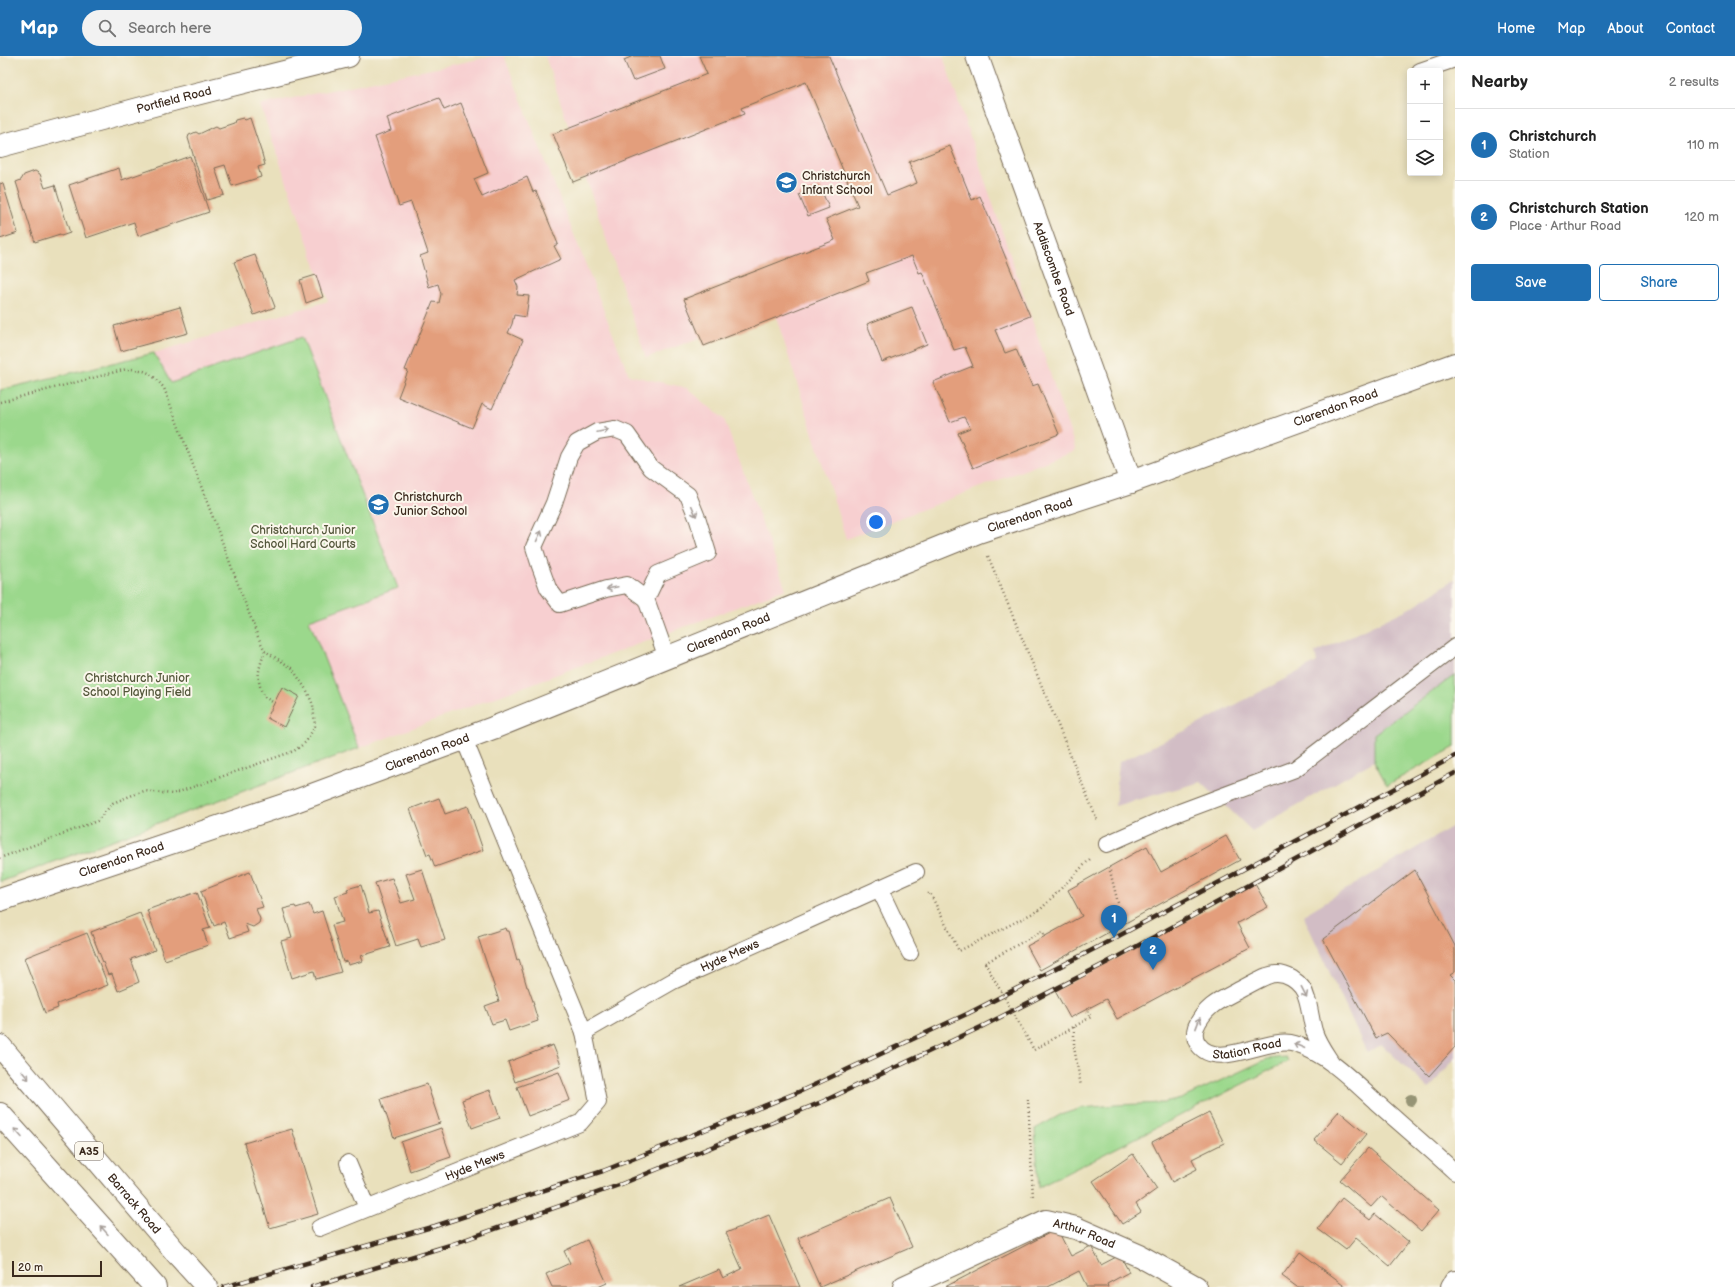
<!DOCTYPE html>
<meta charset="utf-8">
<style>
:root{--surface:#fff;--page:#f2f2f2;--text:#222;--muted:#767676;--line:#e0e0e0;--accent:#1f6fb2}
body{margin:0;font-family:"Balsamiq Sans",sans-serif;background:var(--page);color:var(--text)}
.controls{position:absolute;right:12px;top:12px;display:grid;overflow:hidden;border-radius:4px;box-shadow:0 2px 10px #0003}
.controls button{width:36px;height:36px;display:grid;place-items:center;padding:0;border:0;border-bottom:1px solid var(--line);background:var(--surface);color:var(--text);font:20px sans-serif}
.scale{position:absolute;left:12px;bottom:10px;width:90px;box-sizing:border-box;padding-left:4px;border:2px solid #3b2a1e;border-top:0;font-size:11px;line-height:14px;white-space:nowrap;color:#3b2a1e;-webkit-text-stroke:3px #fbf7ec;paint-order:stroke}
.you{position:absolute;left:876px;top:466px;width:14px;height:14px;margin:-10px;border:3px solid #fff;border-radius:50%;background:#1a73e8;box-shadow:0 0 0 6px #1a73e833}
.badge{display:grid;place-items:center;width:26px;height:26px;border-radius:50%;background:var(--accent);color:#fff;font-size:13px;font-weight:700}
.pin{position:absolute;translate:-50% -33px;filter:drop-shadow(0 1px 2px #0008)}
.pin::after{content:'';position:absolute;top:21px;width:14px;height:12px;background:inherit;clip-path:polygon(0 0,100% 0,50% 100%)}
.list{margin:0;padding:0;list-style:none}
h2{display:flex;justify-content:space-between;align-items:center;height:52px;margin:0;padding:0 16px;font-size:17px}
h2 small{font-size:13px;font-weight:400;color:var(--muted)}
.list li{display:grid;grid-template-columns:26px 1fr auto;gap:12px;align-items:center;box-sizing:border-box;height:72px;padding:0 16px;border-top:1px solid var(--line)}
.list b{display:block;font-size:15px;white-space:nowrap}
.list p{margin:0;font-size:13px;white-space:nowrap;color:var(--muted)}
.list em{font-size:13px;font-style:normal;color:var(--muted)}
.actions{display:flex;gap:8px;padding:12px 16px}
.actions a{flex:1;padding:9px 0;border:1px solid var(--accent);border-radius:4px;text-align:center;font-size:14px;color:var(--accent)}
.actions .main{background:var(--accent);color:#fff}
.icon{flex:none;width:22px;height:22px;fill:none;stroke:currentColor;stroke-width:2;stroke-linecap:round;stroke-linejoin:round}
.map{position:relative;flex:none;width:1455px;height:1231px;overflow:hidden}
header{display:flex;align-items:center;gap:24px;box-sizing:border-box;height:56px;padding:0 20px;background:var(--accent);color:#fff}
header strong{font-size:19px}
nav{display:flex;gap:22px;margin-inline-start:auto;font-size:14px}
.search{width:280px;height:36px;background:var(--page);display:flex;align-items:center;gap:10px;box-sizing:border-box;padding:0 14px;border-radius:22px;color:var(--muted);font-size:15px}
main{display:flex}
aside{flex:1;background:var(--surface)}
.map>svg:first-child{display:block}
</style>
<header>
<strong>Map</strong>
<div class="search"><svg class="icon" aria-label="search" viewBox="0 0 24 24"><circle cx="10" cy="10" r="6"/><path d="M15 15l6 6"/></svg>Search here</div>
<nav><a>Home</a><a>Map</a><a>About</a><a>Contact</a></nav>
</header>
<main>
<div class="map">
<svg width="1455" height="1231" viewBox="0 0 1455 1231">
<rect width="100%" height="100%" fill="#fbf7ec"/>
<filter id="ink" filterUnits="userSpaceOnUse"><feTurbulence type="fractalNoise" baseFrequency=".025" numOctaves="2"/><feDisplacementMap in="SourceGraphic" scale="8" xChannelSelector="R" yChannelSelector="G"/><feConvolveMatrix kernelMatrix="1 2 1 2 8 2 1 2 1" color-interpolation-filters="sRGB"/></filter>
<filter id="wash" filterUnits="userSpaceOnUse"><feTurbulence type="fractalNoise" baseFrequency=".012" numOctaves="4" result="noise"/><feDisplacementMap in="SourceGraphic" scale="16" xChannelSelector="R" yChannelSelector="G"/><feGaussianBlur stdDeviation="0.9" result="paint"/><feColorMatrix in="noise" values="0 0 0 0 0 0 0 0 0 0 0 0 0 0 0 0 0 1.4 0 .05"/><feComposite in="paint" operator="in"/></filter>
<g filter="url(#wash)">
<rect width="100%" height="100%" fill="#e9e0bc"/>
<!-- built -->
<g fill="#f7cfd0">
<polygon points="493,0 504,0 629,319 687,332 724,363 786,533 0,826 0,334 154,297 328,245 260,49"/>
<polygon points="545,0 943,0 1076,394 846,483 774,254 646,302"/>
</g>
<!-- industrial -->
<g fill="#d2bdc5">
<polygon points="1455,523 1455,619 1374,678 1374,705 1252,775 1201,726 1115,750 1119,706 1193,671 1317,606 1315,597 1412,551"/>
<polygon points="1455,769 1455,1002 1429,1033 1381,988 1367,997 1303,859"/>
</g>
<!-- green -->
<g fill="#9bd88c" stroke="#6b8155">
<polygon points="302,281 398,532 309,564 359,692 0,826 0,334 154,297 171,327"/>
<polygon points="1455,619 1455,691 1387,729 1374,705 1374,678"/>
<polygon points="1286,1001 1288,1005 1039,1131 1035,1073 1060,1059 1082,1052 1115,1049 1164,1047 1181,1043 1267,1003"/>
</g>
<g id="blocks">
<!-- building -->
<g fill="#e39e7b">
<polygon points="633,0 660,0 665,13 633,25 624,4"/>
<polygon points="699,0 829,0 887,139 917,127 909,106 950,90 972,144 980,140 1030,260 995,274 1005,297 1016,293 1032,330 1038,328 1059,378 973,412 958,377 970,372 964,361 950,366 933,326 973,310 965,291 954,294 922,216 919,217 912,200 866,217 869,225 704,290 684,243 835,184 826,163 858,150 806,26 741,52 744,58 573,126 553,78 707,18"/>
<polygon points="439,42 444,54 461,47 488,117 474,123 482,141 527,121 533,136 536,135 558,188 554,190 561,203 515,224 518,231 517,239 529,240 526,261 514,259 512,268 508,277 523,284 492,353 482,348 472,372 398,341 408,315 405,314 433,246 439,247 441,238 438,228 429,231 420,200 428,197 411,146 399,150 375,81 391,75 387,62"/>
<polygon points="243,62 245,64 250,62 262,98 265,109 258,111 261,121 232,130 225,109 215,112 224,139 207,144 188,82 189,79 196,76 199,78 216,70 219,72 234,67 235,64"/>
<polygon points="190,100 209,156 138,180 134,166 86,182 69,129 119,112 122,124"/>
<polygon points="35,115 40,118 45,132 55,129 70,177 61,180 60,178 35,186 16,126 21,124 24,119"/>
<polygon points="0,127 3,128 18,177 0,183"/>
<polygon points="820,131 829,152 808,160 799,139"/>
<polygon points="255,199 275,251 254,259 234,206"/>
<polygon points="316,219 323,241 306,247 300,224"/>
<polygon points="180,251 188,277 121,295 114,270"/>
<polygon points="912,251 927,288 882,306 867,268"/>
<polygon points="282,631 299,640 284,671 267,662"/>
<polygon points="439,742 445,758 468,750 483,794 435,811 430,798 427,799 410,753"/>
<polygon points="1226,780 1240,804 1040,914 1027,890 1082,860 1068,834 1147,790 1161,816"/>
<polygon points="422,813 445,884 421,891 418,883 396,890 375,827 392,822 401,847 415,843 406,818"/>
<polygon points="1415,814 1455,890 1455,916 1450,919 1455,924 1455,991 1429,1020 1387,977 1376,982 1323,883"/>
<polygon points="250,816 263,851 256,853 260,863 259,867 253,871 245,868 248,876 230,882 224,866 214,870 201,835"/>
<polygon points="1255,828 1268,851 1237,867 1250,892 1117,963 1106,943 1070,962 1055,935"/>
<polygon points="361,829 369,857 378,855 390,891 361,900 363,905 348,909 347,905 343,906 332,869 343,866 335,840 348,836 347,833"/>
<polygon points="197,836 210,872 203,874 208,889 165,904 147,854"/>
<polygon points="309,848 313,858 322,855 341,916 316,923 314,915 292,922 281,885 292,882 283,853 295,850 296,852"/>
<polygon points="140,857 155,894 131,903 139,926 118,935 112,918 108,919 91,876"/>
<polygon points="506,872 507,875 509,875 517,904 519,903 527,931 528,931 534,948 533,948 538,965 509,975 505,964 492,968 485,950 499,945 478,881"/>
<polygon points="87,877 108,929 57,948 58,952 45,957 24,902"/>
<polygon points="553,989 561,1009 515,1026 508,1006"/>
<polygon points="559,1016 570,1044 528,1060 517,1031"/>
<polygon points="427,1028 440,1067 394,1082 381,1043"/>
<polygon points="490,1034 500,1062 472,1072 462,1044"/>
<polygon points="1339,1055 1366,1078 1342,1107 1314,1084"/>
<polygon points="1209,1057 1224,1087 1192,1103 1197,1113 1172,1126 1152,1086"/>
<polygon points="441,1072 451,1101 410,1115 401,1086"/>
<polygon points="292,1073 318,1158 270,1172 244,1087"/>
<polygon points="1368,1092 1439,1154 1421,1175 1381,1140 1371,1151 1340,1124"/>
<polygon points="1133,1098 1157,1133 1136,1148 1141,1156 1122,1168 1093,1125"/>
<polygon points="890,1142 912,1191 820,1231 798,1182"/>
<polygon points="1342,1142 1370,1164 1375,1158 1409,1186 1390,1210 1356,1182 1346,1194 1318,1173"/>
<polygon points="769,1159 800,1231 679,1231 719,1214 723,1222 742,1213 726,1177"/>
<polygon points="1057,1173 1071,1200 1091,1190 1101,1209 1120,1199 1129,1216 1107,1228 1108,1231 1087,1231 1079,1215 1048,1231 945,1231"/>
<polygon points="587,1184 607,1227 598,1231 552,1231 546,1218 570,1207 564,1195"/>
<polygon points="1300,1196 1347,1231 1297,1231 1282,1220"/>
</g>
</g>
</g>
<g filter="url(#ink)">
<use href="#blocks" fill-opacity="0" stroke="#786a55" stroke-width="1"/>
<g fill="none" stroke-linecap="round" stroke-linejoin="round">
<defs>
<g id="lane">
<polyline points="1420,15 1455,3"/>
<polyline points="646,543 658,518 708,497 698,464 688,439 651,412 627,378 615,373 597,376 577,387 569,401 554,447 534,491 540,510 548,532 560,548 606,533 627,529 646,543 667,602"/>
<polyline points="464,683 584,976"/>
<polyline points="1107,788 1172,759 1295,713 1455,591"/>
<polyline points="879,832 910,897"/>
<path id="s1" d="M 1333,1009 C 1326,998 1318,988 1314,975 C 1311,964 1310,953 1307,943 C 1303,926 1284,913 1267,920 C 1259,923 1251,928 1243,932 C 1223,943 1205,949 1196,971 C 1194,977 1195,984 1198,988 C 1217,1016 1268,979 1295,988 C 1327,998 1352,1024 1376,1046 C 1402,1069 1429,1092 1455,1116"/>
<polyline points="348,1107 367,1152"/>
<path id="s2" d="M 319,1172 L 580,1067 L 598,1046 L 584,976 L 673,925 L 916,816"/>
</g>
<g id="street">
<path id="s3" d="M 977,0 L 1131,426"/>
<path id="s4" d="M 0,90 L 176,43 L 348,0"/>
<path id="s5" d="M 0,844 L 293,746 L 493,672 L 978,476 L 1131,426 L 1455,308"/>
<path id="s6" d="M 904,1231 L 1046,1165 L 1076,1172 L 1140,1200 L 1196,1231"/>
</g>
<polyline id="secondary" points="1452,1231 1455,1226"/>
<g id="primary">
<path id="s7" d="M 0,990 L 179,1200 L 207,1231"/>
<polyline points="0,1058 155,1231"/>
</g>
</defs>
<!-- lane casing -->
<use href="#lane" stroke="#786a55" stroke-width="18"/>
<!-- street casing -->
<use href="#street" stroke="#786a55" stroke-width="24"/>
<!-- secondary casing -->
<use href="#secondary" stroke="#786a55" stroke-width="24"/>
<!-- primary casing -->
<use href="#primary" stroke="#786a55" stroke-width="24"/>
<!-- path -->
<g stroke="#786a55" stroke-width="2.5" stroke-dasharray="1 3" stroke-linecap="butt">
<path d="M 0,346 L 127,313 C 147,313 151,317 164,332 L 258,581 L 265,595 L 292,612 L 307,635 L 313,649 L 315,670 L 306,686 L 294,695 L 173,738 L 144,735 L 130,740 L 113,747 L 97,765 L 0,802"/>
<polyline points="988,500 1098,766"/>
<path d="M 265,595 C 258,615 256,620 263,640 L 274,647"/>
<polyline points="1109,811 1118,847"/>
<polyline points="928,838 930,837 959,895 1041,853 1090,803"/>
<polyline points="985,907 1042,875 1045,880"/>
<polyline points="1074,971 1074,991 1081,1030"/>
<polyline points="1034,994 1091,961 1086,953"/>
<polyline points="1028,1043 1033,1142"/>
</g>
<!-- lane -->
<use href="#lane" stroke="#fff" stroke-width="16"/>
<!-- street -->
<use href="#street" stroke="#fff" stroke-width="22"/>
<!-- secondary -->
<use href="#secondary" stroke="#fff" stroke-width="22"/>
<!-- primary -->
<use href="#primary" stroke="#fff" stroke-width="22"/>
<defs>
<g id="rail">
<polyline points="224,1231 435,1170 603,1115 801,1035 969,957 1098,891 1455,700"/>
<polyline points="312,1231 450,1189 619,1129 824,1045 981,971 1106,907 1455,717"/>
</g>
</defs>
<!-- rail casing -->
<use href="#rail" stroke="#3b2a1e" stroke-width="4.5"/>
<!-- rail -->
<use href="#rail" stroke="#fbf7ec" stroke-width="3" stroke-dasharray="9" stroke-linecap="butt"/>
<!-- path-bridge -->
<polyline stroke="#786a55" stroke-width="2.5" stroke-dasharray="1 3" stroke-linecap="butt" points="985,907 1034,994"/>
</g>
<!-- trees -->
<circle fill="#969474" cx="1411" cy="1044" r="6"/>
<!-- one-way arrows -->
<defs><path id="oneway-shaft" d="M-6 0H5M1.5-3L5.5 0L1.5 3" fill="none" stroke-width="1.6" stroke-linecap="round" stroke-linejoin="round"/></defs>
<g stroke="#a79f9a">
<use href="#oneway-shaft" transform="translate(603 375) rotate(-12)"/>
<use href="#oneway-shaft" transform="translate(694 455) rotate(67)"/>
<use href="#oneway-shaft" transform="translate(539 480) rotate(-65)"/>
<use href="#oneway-shaft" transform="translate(612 532) rotate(168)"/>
<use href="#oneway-shaft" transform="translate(1304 936) rotate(63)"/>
<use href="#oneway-shaft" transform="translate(1198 967) rotate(-69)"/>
<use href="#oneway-shaft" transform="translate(1299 990) rotate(-157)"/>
<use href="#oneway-shaft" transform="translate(25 1019) rotate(50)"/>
<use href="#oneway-shaft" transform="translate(18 1077) rotate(-132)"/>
<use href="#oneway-shaft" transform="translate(104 1174) rotate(-132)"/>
</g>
</g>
<!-- icons -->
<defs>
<symbol id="school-disc" viewBox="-11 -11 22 22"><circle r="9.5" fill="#1f6fb2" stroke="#fbf7ec"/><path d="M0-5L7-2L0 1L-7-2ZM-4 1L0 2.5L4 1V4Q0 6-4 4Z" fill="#fff"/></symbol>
</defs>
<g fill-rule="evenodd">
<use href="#school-disc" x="774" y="114" width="25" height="25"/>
<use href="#school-disc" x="366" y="436" width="25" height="25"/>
</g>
<g text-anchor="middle" stroke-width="4" stroke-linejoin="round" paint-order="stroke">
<!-- shield labels -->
<rect fill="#fbf7ec" stroke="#75685c" stroke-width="1" x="75" y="1086" width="28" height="18" rx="3"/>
<g font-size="11" font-weight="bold" fill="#3b2a1e">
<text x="89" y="1099">A35</text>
</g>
<!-- street labels -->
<g font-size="12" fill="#3b2a1e" stroke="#fbf7ec">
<text dy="4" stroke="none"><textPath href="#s4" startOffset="180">Portfield Road</textPath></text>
<text dy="4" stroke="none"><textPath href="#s3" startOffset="226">Addiscombe Road</textPath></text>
<text dy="4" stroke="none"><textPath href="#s5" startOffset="1424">Clarendon Road</textPath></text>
<text dy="4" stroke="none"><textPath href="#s5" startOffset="1100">Clarendon Road</textPath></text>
<text dy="4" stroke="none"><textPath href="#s5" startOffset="776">Clarendon Road</textPath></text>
<text dy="4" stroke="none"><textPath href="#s5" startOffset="452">Clarendon Road</textPath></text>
<text dy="4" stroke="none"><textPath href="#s5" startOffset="128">Clarendon Road</textPath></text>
<text dy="4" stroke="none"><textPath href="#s2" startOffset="545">Hyde Mews</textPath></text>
<text dy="4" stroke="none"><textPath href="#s1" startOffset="284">Station Road</textPath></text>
<text dy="4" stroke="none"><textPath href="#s2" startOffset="168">Hyde Mews</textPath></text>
<text dy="4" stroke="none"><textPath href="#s7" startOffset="207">Barrack Road</textPath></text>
<text dy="4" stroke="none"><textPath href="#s6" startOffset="197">Arthur Road</textPath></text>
</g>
<!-- poi labels -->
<g font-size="12" fill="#3b2a1e" stroke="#fbf7ec" text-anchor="start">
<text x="802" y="124">Christchurch<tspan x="802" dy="14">Infant School</tspan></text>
<text x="394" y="445">Christchurch<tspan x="394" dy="14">Junior School</tspan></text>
</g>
<!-- park labels -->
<g font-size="12" fill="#53563a" stroke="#fbf7ec">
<text x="303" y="478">Christchurch Junior<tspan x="303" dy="14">School Hard Courts</tspan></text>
<text x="137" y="626">Christchurch Junior<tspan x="137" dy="14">School Playing Field</tspan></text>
</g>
</g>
</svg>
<div class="controls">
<button>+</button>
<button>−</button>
<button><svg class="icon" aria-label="layers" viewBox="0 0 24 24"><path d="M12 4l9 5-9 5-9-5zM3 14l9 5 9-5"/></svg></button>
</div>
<div class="scale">20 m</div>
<div class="you"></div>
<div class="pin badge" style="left:1114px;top:882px">1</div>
<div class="pin badge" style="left:1153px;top:914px">2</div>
</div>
<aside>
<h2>Nearby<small>2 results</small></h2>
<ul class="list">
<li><span class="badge">1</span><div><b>Christchurch</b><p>Station</p></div><em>110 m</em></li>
<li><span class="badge">2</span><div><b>Christchurch Station</b><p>Place · Arthur Road</p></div><em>120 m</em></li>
</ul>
<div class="actions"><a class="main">Save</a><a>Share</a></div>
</aside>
</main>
